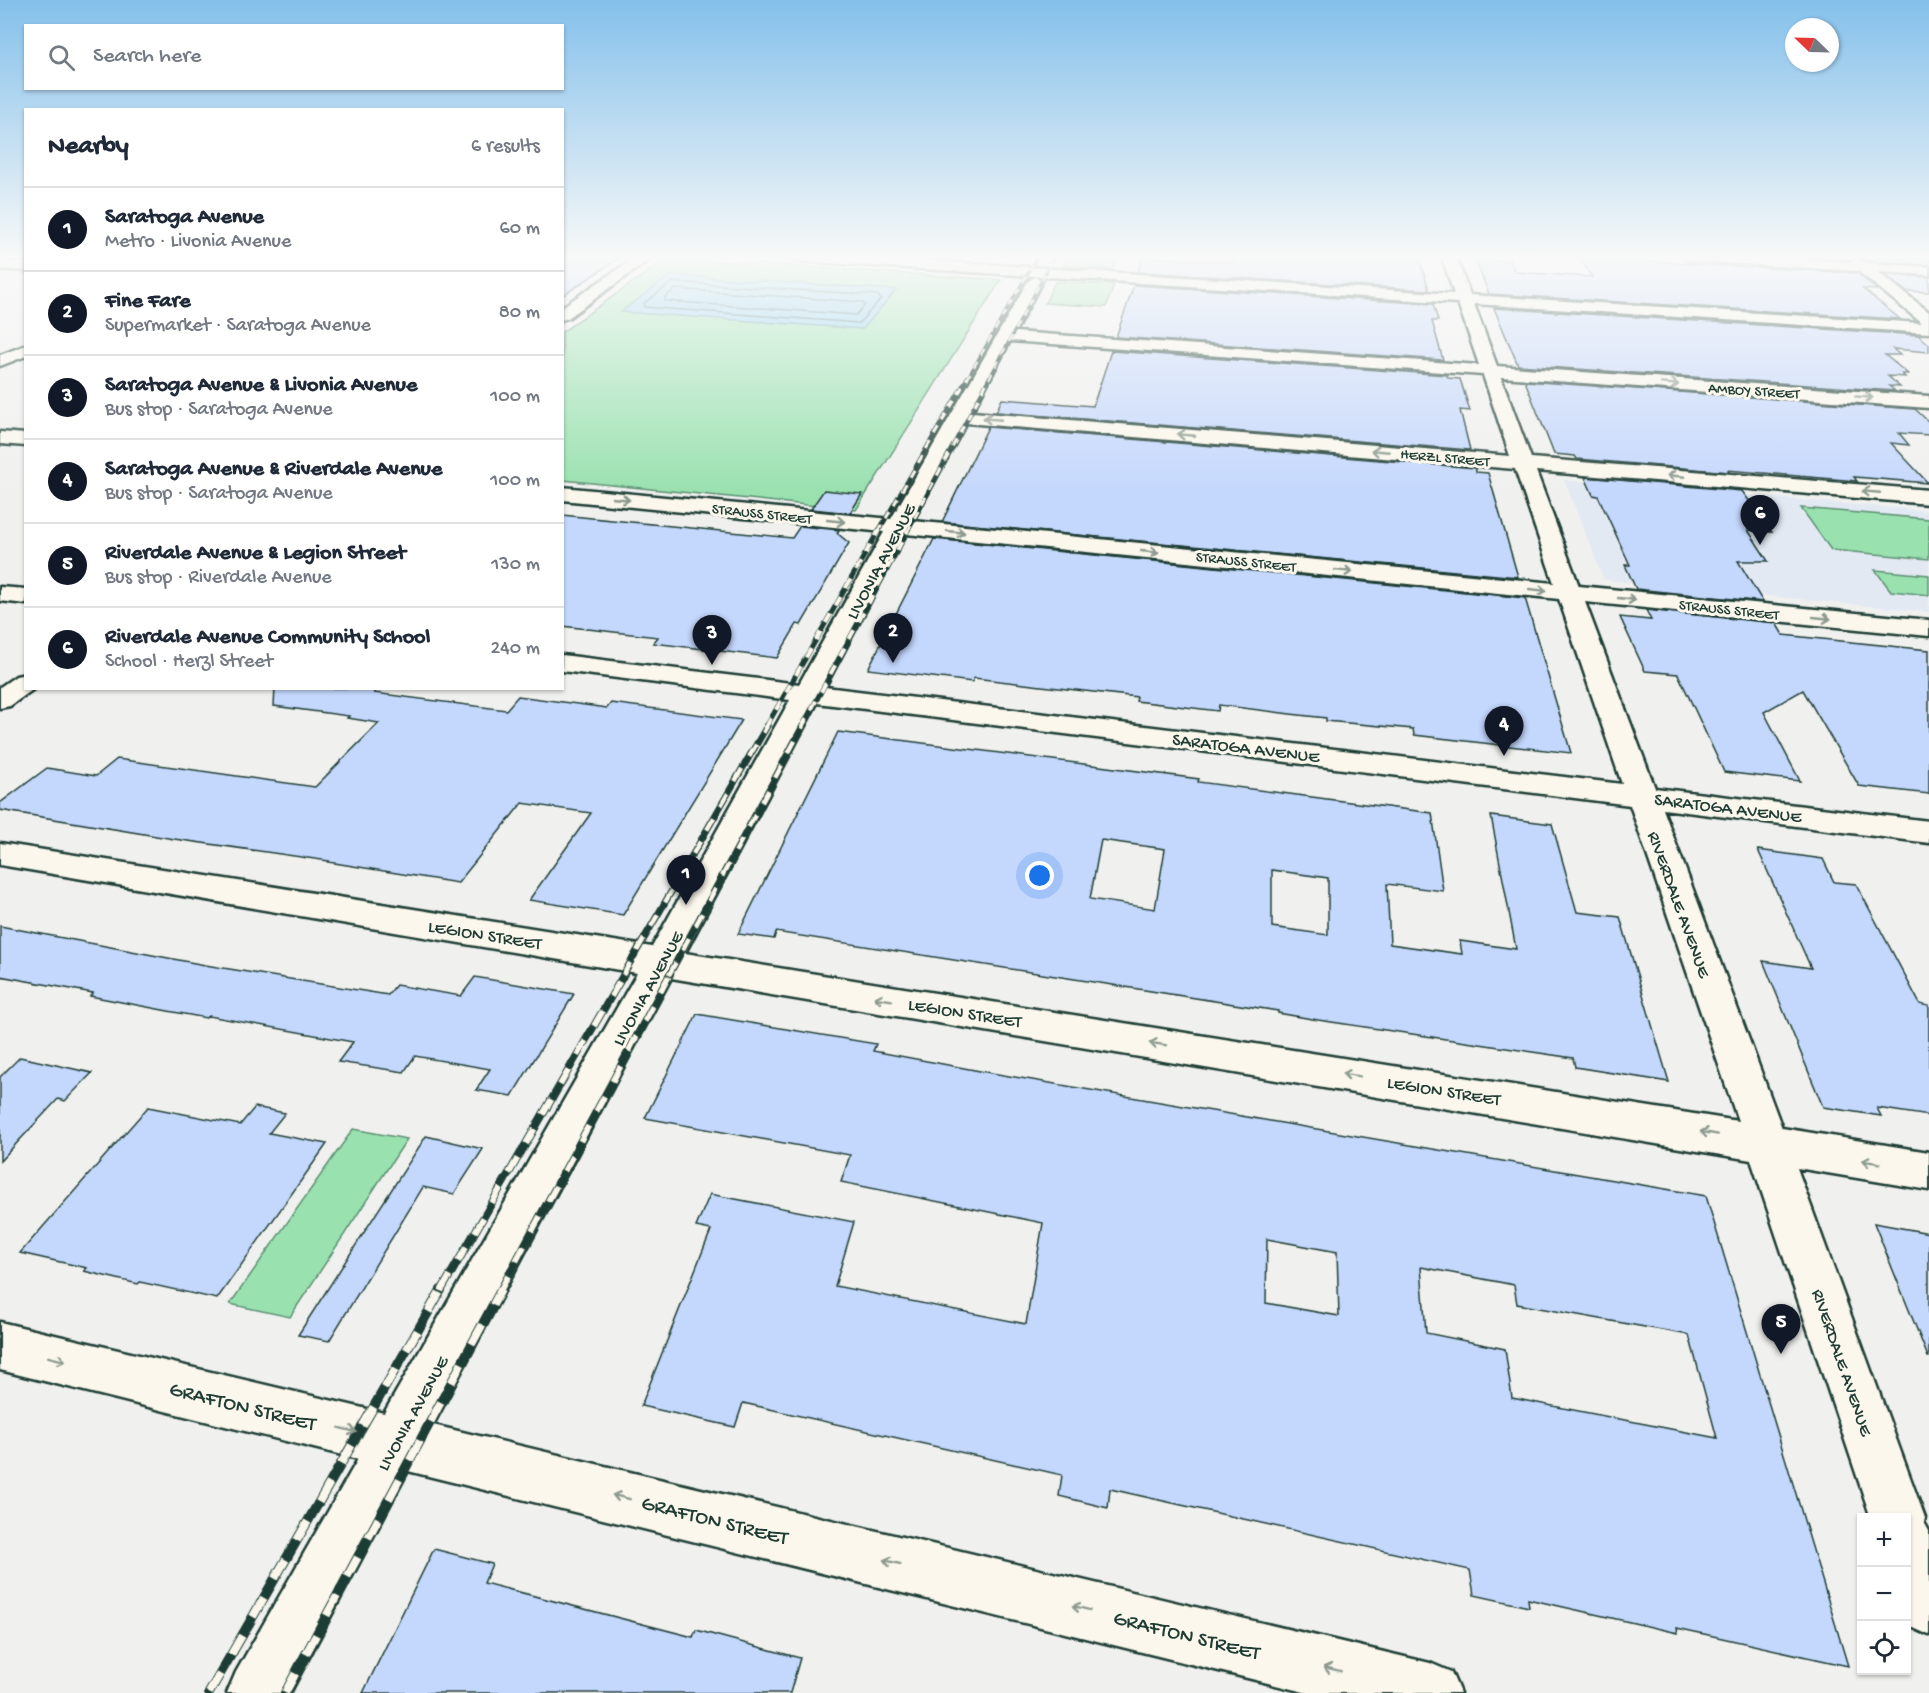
<!DOCTYPE html>
<meta charset="utf-8">
<style>
:root{--surface:#fff;--page:#f2f2f3;--text:#1f2937;--muted:#747a83;--line:#e0e1e3;--accent:#111827}
body{margin:0;font-family:"Gochi Hand",sans-serif;background:var(--page);color:var(--text)}
.controls{position:absolute;right:18px;bottom:18px;display:grid;overflow:hidden;border-radius:0px;box-shadow:0 2px 4px #0004}
.controls button{width:54px;height:54px;display:grid;place-items:center;padding:0;border:0;border-bottom:2px solid var(--line);background:var(--surface);color:var(--text);font:30px sans-serif}
.compass{position:absolute;left:1785px;top:18px;width:54px;height:54px;border-radius:50%;background:var(--surface);box-shadow:0 2px 4px #0004;rotate:293deg}
.you{position:absolute;left:1040px;top:876px;width:21px;height:21px;margin:-15px;border:4px solid #fff;border-radius:50%;background:#1a73e8;box-shadow:0 0 0 9px #1a73e833}
.badge{display:grid;place-items:center;width:39px;height:39px;border-radius:50%;background:var(--accent);color:#fff;font-size:20px;font-weight:700}
.pin{position:absolute;translate:-50% -50px;filter:drop-shadow(0 2px 3px #0008)}
.pin::after{content:'';position:absolute;top:32px;width:21px;height:18px;background:inherit;clip-path:polygon(0 0,100% 0,50% 100%)}
.list{margin:0;padding:0;list-style:none}
h2{display:flex;justify-content:space-between;align-items:center;height:78px;margin:0;padding:0 24px;font-size:26px}
h2 small{font-size:20px;font-weight:400;color:var(--muted)}
.list li{display:grid;grid-template-columns:39px 1fr auto;gap:18px;align-items:center;box-sizing:border-box;height:84px;padding:0 24px;border-top:2px solid var(--line)}
.list b{display:block;font-size:22px;white-space:nowrap}
.list p{margin:0;font-size:20px;white-space:nowrap;color:var(--muted)}
.list em{font-size:20px;font-style:normal;color:var(--muted)}
.icon{flex:none;width:33px;height:33px;fill:none;stroke:currentColor;stroke-width:2;stroke-linecap:round;stroke-linejoin:round}
.map{position:relative;flex:none;width:1929px;height:1693px;overflow:hidden}
.search{position:absolute;background:var(--surface);box-shadow:0 2px 4px #0004;left:24px;top:24px;width:540px;height:66px;display:flex;align-items:center;gap:15px;box-sizing:border-box;padding:0 21px;border-radius:0px;color:var(--muted);font-size:22px}
.panel{position:absolute;background:var(--surface);box-shadow:0 2px 4px #0004;left:24px;top:108px;width:540px;height:582px;border-radius:0px}
.map>svg:first-child{display:block}
</style>
<div class="map">
<svg width="1929" height="1693" viewBox="0 0 1929 1693">
<rect width="100%" height="100%" fill="#f0f1ef"/>
<filter id="ink" filterUnits="userSpaceOnUse"><feTurbulence type="fractalNoise" baseFrequency=".0167" numOctaves="2"/><feDisplacementMap in="SourceGraphic" scale="12" xChannelSelector="R" yChannelSelector="G"/><feConvolveMatrix kernelMatrix="1 2 1 2 8 2 1 2 1" color-interpolation-filters="sRGB"/></filter>
<g filter="url(#ink)">
<!-- built -->
<polygon fill="#e3e9f3" points="1564,480 1929,511 1929,612 1604,580"/>
<!-- green -->
<g fill="#99e1af" stroke="#5c8f72" stroke-width="1.5">
<polygon points="1067,257 1117,257 1113,269 1063,266"/>
<polygon points="668,258 1001,280 856,510 563,480 562,332"/>
<polygon points="1055,282 1114,285 1106,307 1045,303"/>
<polygon points="1801,508 1929,519 1929,559 1831,550"/>
<polygon points="1875,570 1929,575 1929,595 1891,591"/>
<polygon points="353,1129 407,1139 290,1317 230,1304"/>
</g>
<!-- water -->
<polygon fill="#8ed1f0" stroke="#6296a5" stroke-width="1.5" points="671,275 896,290 863,329 621,312"/>
<g fill="none" stroke-linecap="round" stroke-linejoin="round">
<!-- shore -->
<g stroke="#4b787f" stroke-width="1.5">
<polygon points="673,282 878,295 881,299 859,323 644,307 644,303"/>
<polygon points="676,289 862,302 865,305 856,315 665,301 665,297"/>
</g>
</g>
<!-- building -->
<g fill="#c4d7fd" stroke="#1f3d34" stroke-width="1.5" fill-rule="evenodd">
<polygon points="562,257 621,257 562,296"/>
<polygon points="1143,257 1235,262 1236,257 1419,257 1429,290 1138,272"/>
<polygon points="1859,257 1929,259 1929,265 1867,261"/>
<polygon points="1593,258 1857,273 1877,290 1863,289 1900,319 1489,294 1475,259 1510,261 1515,272 1592,277 1580,259 1594,260"/>
<polygon points="1885,275 1929,277 1929,292 1906,291"/>
<polygon points="1134,285 1433,304 1438,321 1432,321 1443,360 1116,337"/>
<polygon points="1494,308 1918,335 1929,344 1929,352 1893,349 1900,355 1885,355 1908,374 1902,374 1905,377 1888,376 1900,387 1889,386 1895,391 1518,365"/>
<polygon points="1111,351 1447,375 1448,378 1460,379 1470,411 1460,410 1470,450 996,412 1002,399 1093,406"/>
<polygon points="1525,381 1915,409 1929,422 1929,435 1899,433 1909,445 1891,443 1928,483 1854,477 1857,481 1728,470 1729,472 1577,459 1575,456 1554,454"/>
<polygon points="988,427 1475,468 1476,472 1488,473 1518,577 942,522"/>
<polygon points="1585,477 1742,491 1772,532 1748,530 1768,561 1738,561 1763,602 1636,589 1625,565 1630,565 1598,496 1593,495"/>
<polygon points="824,490 862,494 850,513 811,509"/>
<polygon points="562,515 792,538 800,526 839,530 837,533 849,543 801,625 797,624 777,658 653,643 658,637 562,626"/>
<polygon points="934,539 1525,598 1571,753 1414,735 1413,729 1326,721 1326,718 1290,714 1219,705 1218,711 1136,701 1137,697 1067,689 974,678 972,682 868,669"/>
<polygon points="1646,610 1776,623 1783,635 1929,650 1929,794 1859,786 1803,690 1764,712 1800,781 1724,772 1678,674 1645,671 1620,617 1651,620"/>
<polygon points="275,688 378,688 374,693 506,710 518,696 607,708 611,703 742,720 623,915 529,900 591,813 522,803 458,883 328,862 329,861 174,839 0,810 0,803 47,768 96,776 117,759 315,787 379,723 347,718 349,716 274,706"/>
<path d="M 838,732 L 1199,779 L 1198,782 L 1432,813 L 1443,891 L 1387,884 L 1390,944 L 1462,954 L 1460,941 L 1516,949 L 1491,816 L 1552,824 L 1577,912 L 1620,917 L 1669,1082 L 1575,1067 L 1573,1058 L 1318,1020 L 1278,1013 L 1278,1011 L 776,932 L 774,939 L 738,934 ZM 1101,840 L 1165,849 L 1155,909 L 1090,899 ZM 1272,870 L 1328,878 L 1328,935 L 1272,927 Z"/>
<polygon points="1758,850 1823,859 1834,882 1856,884 1920,1004 1929,1006 1929,1116 1877,1108 1881,1116 1823,1107 1763,961 1811,968"/>
<polygon points="0,926 205,965 388,995 396,985 461,996 475,977 574,994 512,1096 476,1090 490,1069 415,1056 404,1072 338,1062 353,1042 209,1016 206,1018 168,1011 90,996 93,993 0,976"/>
<path d="M 697,1014 L 876,1044 L 873,1051 L 980,1071 L 1706,1196 L 1848,1666 L 1677,1628 L 1678,1633 L 1528,1599 L 1529,1607 L 1474,1595 L 1470,1570 L 1110,1489 L 1108,1508 L 1059,1496 L 1062,1475 L 743,1403 L 735,1427 L 641,1406 L 711,1230 L 696,1227 L 710,1194 L 854,1222 L 835,1286 L 1026,1324 L 1043,1223 L 841,1182 L 850,1155 L 645,1118 ZM 1267,1239 L 1337,1252 L 1339,1316 L 1266,1303 ZM 1421,1267 L 1514,1285 L 1517,1304 L 1689,1335 L 1717,1438 L 1512,1398 L 1505,1349 L 1426,1333 Z"/>
<polygon points="20,1057 92,1073 65,1101 58,1099 0,1161 0,1077"/>
<polygon points="148,1107 240,1125 255,1107 285,1113 269,1133 327,1144 217,1299 140,1282 138,1284 84,1271 87,1268 20,1253"/>
<polygon points="426,1136 483,1149 454,1194 423,1187 329,1341 298,1335"/>
<polygon points="1874,1223 1929,1233 1929,1357 1928,1357"/>
<polygon points="434,1549 492,1564 484,1583 693,1637 696,1630 800,1658 790,1693 363,1693"/>
</g>
<g fill="none" stroke-linecap="round" stroke-linejoin="round">
<defs>
<g id="minor">
<polygon points="636,257 653,257 568,318 562,320 562,307"/>
<path d="M 790,257 L 871,257 L 1454,294 L 1442,257 L 1456,257 L 1470,295 L 1922,323 L 1858,271 L 1690,261 L 1683,257 L 1769,257 L 1850,262 L 1857,259 L 1866,263 L 1929,267 L 1929,275 L 1878,272 L 1929,312 L 1929,333 L 1474,304 L 1497,366 L 1929,396 L 1929,408 L 1501,377 L 1531,458 L 1929,490 L 1929,504 L 1536,471 L 1579,586 L 1929,620 L 1929,636 L 1585,602 L 1655,788 L 1929,821 L 1929,843 L 1663,809 L 1782,1128 L 1929,1152 L 1929,1190 L 1797,1168 L 1925,1518 L 1924,1522 L 1929,1531 L 1929,1635 L 1909,1626 L 1906,1621 L 1906,1518 L 1871,1518 L 1751,1160 L 671,978 L 433,1425 L 1430,1663 L 1451,1672 L 1460,1693 L 1308,1693 L 408,1471 L 290,1693 L 227,1693 L 236,1672 L 358,1459 L 0,1370 L 0,1322 L 384,1413 L 637,973 L 0,865 L 0,843 L 652,947 L 790,700 L 562,671 L 562,655 L 799,684 L 884,532 L 562,500 L 562,487 L 891,519 L 1028,281 L 1035,277 L 1042,281 L 1015,332 L 1479,365 L 1458,303 L 797,261 ZM 1010,341 L 1483,375 L 1510,456 L 972,412 ZM 966,423 L 1515,469 L 1554,583 L 913,521 ZM 906,534 L 1559,599 L 1622,784 L 825,687 ZM 817,703 L 1630,805 L 1738,1121 L 685,953 Z"/>
<polygon points="0,261 26,263 26,271 0,269"/>
<polygon points="26,345 26,356 0,366 0,355"/>
<polygon points="0,432 26,434 26,446 0,444"/>
<polygon points="0,587 26,589 26,604 0,601"/>
<polygon points="26,674 26,688 35,688 10,706 0,708 0,687 16,676"/>
</g>
</defs>
<!-- minor casing -->
<use href="#minor" stroke="#1f3d34" stroke-width="5"/>
<!-- minor -->
<use href="#minor" fill="#fbf7ec" fill-rule="evenodd"/>
<defs>
<g id="rail-far5">
<polyline points="967,379 1037,257"/>
<polyline points="989,379 1054,257"/>
</g>
<g id="rail-far4">
<polyline points="878,532 968,377"/>
<polyline points="907,532 990,377"/>
</g>
<g id="rail-far3">
<polyline points="766,727 879,530"/>
<polyline points="802,727 908,530"/>
</g>
<g id="rail-far2">
<polyline points="623,975 767,726"/>
<polyline points="669,975 803,726"/>
</g>
<g id="rail-far1">
<polyline points="441,1291 624,974"/>
<polyline points="500,1291 670,974"/>
</g>
<g id="rail">
<polyline points="209,1693 441,1290"/>
<polyline points="285,1693 501,1290"/>
</g>
</defs>
<!-- rail-far5 casing -->
<use href="#rail-far5" stroke="#1f3d34" stroke-width="3"/>
<!-- rail-far4 casing -->
<use href="#rail-far4" stroke="#1f3d34" stroke-width="4.5"/>
<!-- rail-far3 casing -->
<use href="#rail-far3" stroke="#1f3d34" stroke-width="5"/>
<!-- rail-far2 casing -->
<use href="#rail-far2" stroke="#1f3d34" stroke-width="7"/>
<!-- rail-far1 casing -->
<use href="#rail-far1" stroke="#1f3d34" stroke-width="8"/>
<!-- rail casing -->
<use href="#rail" stroke="#1f3d34" stroke-width="10"/>
<!-- rail-far5 -->
<use href="#rail-far5" stroke="#fbf7ec" stroke-width="2" stroke-dasharray="7" stroke-linecap="butt"/>
<!-- rail-far4 -->
<use href="#rail-far4" stroke="#fbf7ec" stroke-width="3" stroke-dasharray="8" stroke-linecap="butt"/>
<!-- rail-far3 -->
<use href="#rail-far3" stroke="#fbf7ec" stroke-width="4" stroke-dasharray="10" stroke-linecap="butt"/>
<!-- rail-far2 -->
<use href="#rail-far2" stroke="#fbf7ec" stroke-width="4.5" stroke-dasharray="14" stroke-linecap="butt"/>
<!-- rail-far1 -->
<use href="#rail-far1" stroke="#fbf7ec" stroke-width="6" stroke-dasharray="17" stroke-linecap="butt"/>
<!-- rail -->
<use href="#rail" stroke="#fbf7ec" stroke-width="8" stroke-dasharray="22" stroke-linecap="butt"/>
</g>
<!-- one-way arrows -->
<defs><path id="oneway-shaft" d="M-6 0H5M1.5-3L5.5 0L1.5 3" fill="none" stroke-width="1.6" stroke-linecap="round" stroke-linejoin="round" transform="scale(1.5)"/></defs>
<g stroke="#8d9a90">
<use href="#oneway-shaft" transform="translate(1670 384) rotate(4)"/>
<use href="#oneway-shaft" transform="translate(1864 397) rotate(4)"/>
<use href="#oneway-shaft" transform="translate(992 419) rotate(-175)"/>
<use href="#oneway-shaft" transform="translate(1186 435) rotate(-175)"/>
<use href="#oneway-shaft" transform="translate(1380 451) rotate(-175)"/>
<use href="#oneway-shaft" transform="translate(1676 476) rotate(-175)"/>
<use href="#oneway-shaft" transform="translate(1871 492) rotate(-175)"/>
<use href="#oneway-shaft" transform="translate(621 499) rotate(6)"/>
<use href="#oneway-shaft" transform="translate(836 521) rotate(6)"/>
<use href="#oneway-shaft" transform="translate(956 532) rotate(6)"/>
<use href="#oneway-shaft" transform="translate(1150 552) rotate(6)"/>
<use href="#oneway-shaft" transform="translate(1344 571) rotate(6)"/>
<use href="#oneway-shaft" transform="translate(1538 590) rotate(6)"/>
<use href="#oneway-shaft" transform="translate(1627 599) rotate(6)"/>
<use href="#oneway-shaft" transform="translate(1822 618) rotate(6)"/>
<use href="#oneway-shaft" transform="translate(883 999) rotate(-171)"/>
<use href="#oneway-shaft" transform="translate(1158 1044) rotate(-171)"/>
<use href="#oneway-shaft" transform="translate(1351 1075) rotate(-171)"/>
<use href="#oneway-shaft" transform="translate(1709 1133) rotate(-170)"/>
<use href="#oneway-shaft" transform="translate(1871 1162) rotate(-171)"/>
<use href="#oneway-shaft" transform="translate(57 1359) rotate(14)"/>
<use href="#oneway-shaft" transform="translate(348 1430) rotate(14)"/>
<use href="#oneway-shaft" transform="translate(621 1497) rotate(-166)"/>
<use href="#oneway-shaft" transform="translate(892 1562) rotate(-166)"/>
<use href="#oneway-shaft" transform="translate(1081 1608) rotate(-166)"/>
<use href="#oneway-shaft" transform="translate(1332 1669) rotate(-166)"/>
</g>
</g>
<!-- sky -->
<linearGradient id="sky" x2="0" y2="1"><stop stop-color="#84c0eb"/><stop offset="0.52" stop-color="#f8f9f8"/><stop offset="1" stop-color="#f8f9f8" stop-opacity="0"/></linearGradient>
<rect width="1929" height="494" fill="url(#sky)"/>
<g text-anchor="middle" stroke-width="6" stroke-linejoin="round" paint-order="stroke">
<!-- far-street labels -->
<g font-size="15" fill="#1f3d34" stroke="#fbf7ec">
<text transform="translate(1754 390) rotate(4)" y="5">AMBOY STREET</text>
<text transform="translate(1445 457) rotate(5)" y="5">HERZL STREET</text>
<text transform="translate(762 513) rotate(6)" y="5">STRAUSS STREET</text>
<text transform="translate(1246 561) rotate(6)" y="5">STRAUSS STREET</text>
<text transform="translate(1729 609) rotate(6)" y="5">STRAUSS STREET</text>
</g>
<!-- street labels -->
<g font-size="18" fill="#1f3d34" stroke="#fbf7ec">
<text transform="translate(880 561) rotate(-62)" y="6">LIVONIA AVENUE</text>
<text transform="translate(1246 747) rotate(7)" y="6">SARATOGA AVENUE</text>
<text transform="translate(1728 807) rotate(7)" y="6">SARATOGA AVENUE</text>
<text transform="translate(1680 904) rotate(70)" y="6">RIVERDALE AVENUE</text>
<text transform="translate(485 934) rotate(9)" y="6">LEGION STREET</text>
<text transform="translate(647 988) rotate(-61)" y="6">LIVONIA AVENUE</text>
<text transform="translate(965 1012) rotate(9)" y="6">LEGION STREET</text>
<text transform="translate(1444 1090) rotate(9)" y="6">LEGION STREET</text>
<text transform="translate(1843 1362) rotate(71)" y="6">RIVERDALE AVENUE</text>
<text transform="translate(412 1413) rotate(-61)" y="6">LIVONIA AVENUE</text>
</g>
<!-- near-street labels -->
<g font-size="21" fill="#1f3d34" stroke="#fbf7ec">
<text transform="translate(243 1405) rotate(14)" y="7">GRAFTON STREET</text>
<text transform="translate(715 1519) rotate(14)" y="7">GRAFTON STREET</text>
<text transform="translate(1187 1634) rotate(14)" y="7">GRAFTON STREET</text>
</g>
</g>
</svg>
<div class="controls">
<button>+</button>
<button>−</button>
<button><svg class="icon" aria-label="locate" viewBox="0 0 24 24"><circle cx="12" cy="12" r="6"/><path d="M12 2v4M12 18v4M2 12h4M18 12h4"/></svg></button>
</div>
<svg class="compass" viewBox="-18 -18 36 36"><path d="M0-13l5 13h-10z" fill="#e53935"/><path d="M0 13l5-13h-10z" fill="#747a83"/></svg>
<div class="you"></div>
<div class="pin badge" style="left:686px;top:905px">1</div>
<div class="pin badge" style="left:893px;top:663px">2</div>
<div class="pin badge" style="left:712px;top:665px">3</div>
<div class="pin badge" style="left:1504px;top:756px">4</div>
<div class="pin badge" style="left:1781px;top:1354px">5</div>
<div class="pin badge" style="left:1760px;top:545px">6</div>
<div class="search"><svg class="icon" aria-label="search" viewBox="0 0 24 24"><circle cx="10" cy="10" r="6"/><path d="M15 15l6 6"/></svg>Search here</div>
<section class="panel">
<h2>Nearby<small>6 results</small></h2>
<ul class="list">
<li><span class="badge">1</span><div><b>Saratoga Avenue</b><p>Metro · Livonia Avenue</p></div><em>60 m</em></li>
<li><span class="badge">2</span><div><b>Fine Fare</b><p>Supermarket · Saratoga Avenue</p></div><em>80 m</em></li>
<li><span class="badge">3</span><div><b>Saratoga Avenue &amp; Livonia Avenue</b><p>Bus stop · Saratoga Avenue</p></div><em>100 m</em></li>
<li><span class="badge">4</span><div><b>Saratoga Avenue &amp; Riverdale Avenue</b><p>Bus stop · Saratoga Avenue</p></div><em>100 m</em></li>
<li><span class="badge">5</span><div><b>Riverdale Avenue &amp; Legion Street</b><p>Bus stop · Riverdale Avenue</p></div><em>130 m</em></li>
<li><span class="badge">6</span><div><b>Riverdale Avenue Community School</b><p>School · Herzl Street</p></div><em>240 m</em></li>
</ul>
</section>
</div>
